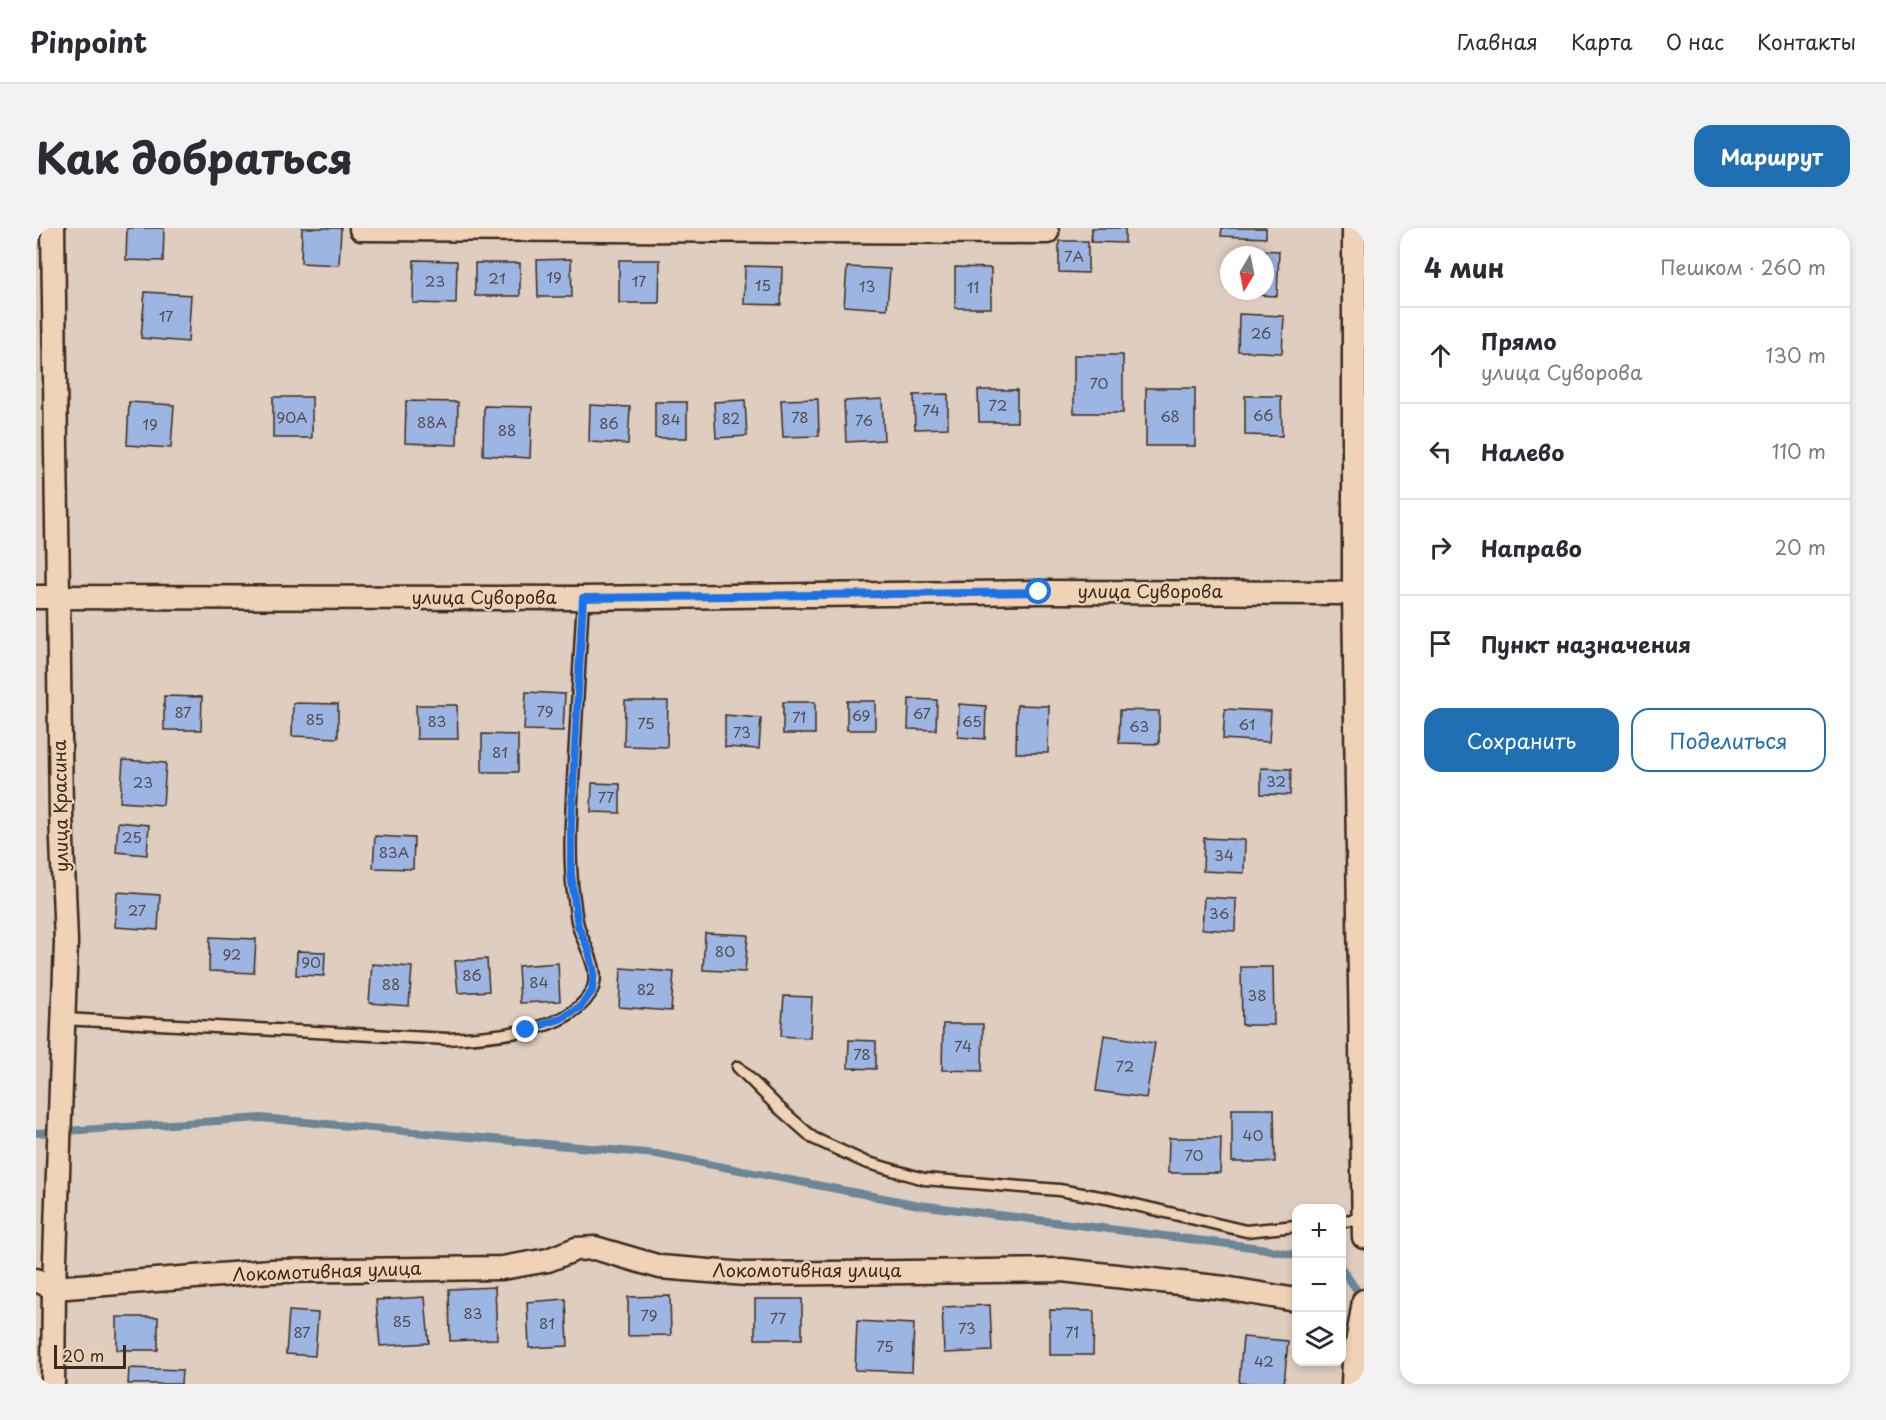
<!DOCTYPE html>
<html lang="ru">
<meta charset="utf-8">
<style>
:root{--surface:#fff;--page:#f2f2f3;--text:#2b2b33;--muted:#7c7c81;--line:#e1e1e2;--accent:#1f6fb2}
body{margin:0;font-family:"Playpen Sans",sans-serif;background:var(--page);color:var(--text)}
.controls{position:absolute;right:18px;bottom:18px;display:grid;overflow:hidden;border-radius:12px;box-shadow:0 3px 9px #0003}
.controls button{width:54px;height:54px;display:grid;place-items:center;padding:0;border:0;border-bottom:2px solid var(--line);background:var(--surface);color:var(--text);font:30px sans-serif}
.compass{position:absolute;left:1184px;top:18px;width:54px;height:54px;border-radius:50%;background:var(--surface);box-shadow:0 3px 9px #0003;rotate:190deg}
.scale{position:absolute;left:18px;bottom:15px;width:72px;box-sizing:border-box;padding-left:6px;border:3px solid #3b2a1e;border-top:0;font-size:16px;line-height:21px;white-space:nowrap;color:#3b2a1e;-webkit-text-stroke:4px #f0d3b6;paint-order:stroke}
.stop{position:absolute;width:18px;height:18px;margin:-14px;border:4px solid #1a73e8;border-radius:50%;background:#fff}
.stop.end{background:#1a73e8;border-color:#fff;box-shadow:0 2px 6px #0008}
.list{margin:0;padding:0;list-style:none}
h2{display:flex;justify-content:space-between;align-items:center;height:78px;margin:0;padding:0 24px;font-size:26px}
h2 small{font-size:20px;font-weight:400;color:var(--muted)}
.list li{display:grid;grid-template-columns:39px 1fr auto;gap:18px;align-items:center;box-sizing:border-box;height:96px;padding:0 24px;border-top:2px solid var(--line)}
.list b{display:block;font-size:22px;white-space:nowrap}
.list p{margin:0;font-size:20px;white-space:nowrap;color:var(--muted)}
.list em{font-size:20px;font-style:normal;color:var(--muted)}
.actions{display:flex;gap:12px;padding:18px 24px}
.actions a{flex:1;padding:14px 0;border:2px solid var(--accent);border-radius:18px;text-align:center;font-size:21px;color:var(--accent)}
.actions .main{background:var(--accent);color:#fff}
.icon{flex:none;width:33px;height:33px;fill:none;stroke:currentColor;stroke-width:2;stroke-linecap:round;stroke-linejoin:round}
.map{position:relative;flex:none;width:1328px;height:1156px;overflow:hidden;border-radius:18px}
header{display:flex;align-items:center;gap:36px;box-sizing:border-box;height:84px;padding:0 30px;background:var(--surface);border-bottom:2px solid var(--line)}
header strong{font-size:28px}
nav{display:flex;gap:33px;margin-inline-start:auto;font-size:21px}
.intro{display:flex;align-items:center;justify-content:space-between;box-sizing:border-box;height:144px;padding:0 36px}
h1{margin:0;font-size:42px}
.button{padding:15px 27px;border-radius:18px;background:var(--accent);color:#fff;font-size:21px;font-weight:700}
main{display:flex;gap:36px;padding:0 36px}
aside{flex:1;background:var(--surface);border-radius:18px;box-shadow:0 3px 9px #0003}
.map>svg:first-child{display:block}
</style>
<header>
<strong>Pinpoint</strong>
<nav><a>Главная</a><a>Карта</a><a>О нас</a><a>Контакты</a></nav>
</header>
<div class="intro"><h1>Как добраться</h1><a class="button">Маршрут</a></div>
<main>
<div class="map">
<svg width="1328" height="1156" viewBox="0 0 1328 1156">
<rect width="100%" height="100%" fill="#dfcdbf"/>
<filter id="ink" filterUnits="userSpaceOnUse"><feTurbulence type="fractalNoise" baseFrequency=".0167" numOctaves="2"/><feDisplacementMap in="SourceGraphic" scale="12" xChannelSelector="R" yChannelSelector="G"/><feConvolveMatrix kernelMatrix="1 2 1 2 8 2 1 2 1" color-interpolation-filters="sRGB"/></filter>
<g filter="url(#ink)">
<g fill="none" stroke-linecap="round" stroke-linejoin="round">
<!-- stream -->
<g stroke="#6c8698" stroke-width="8">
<polyline points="0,905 225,890 620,926 883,977 1224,1020 1260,1027"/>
<polyline points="1306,1041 1327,1071"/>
</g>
</g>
<!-- building -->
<g fill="#9db5e2" stroke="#3b2a1e" stroke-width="1.5">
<polygon points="91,0 128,0 127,33 90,32"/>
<polygon points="266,0 305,0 303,37 265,35"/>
<polygon points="1056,0 1089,0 1089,15 1055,14"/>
<polygon points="1186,0 1230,0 1230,10 1185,8"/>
<polygon points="1023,13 1052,13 1052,45 1023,44"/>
<polygon points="1200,21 1243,23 1241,68 1198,66 1198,63 1229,63 1229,27 1200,27"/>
<polygon points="535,31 536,69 502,69 501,32"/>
<polygon points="378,32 421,33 420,76 377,75"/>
<polygon points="583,32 624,32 623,75 583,75"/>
<rect x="439" y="35" width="45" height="33"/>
<polygon points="709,38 746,39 745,77 708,76"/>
<polygon points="811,39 854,41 851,81 808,78"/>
<polygon points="919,39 955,40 955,80 919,80"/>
<polygon points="109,64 155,67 152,114 105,110"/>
<polygon points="1203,86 1248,88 1246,125 1202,123"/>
<rect x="1038" y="127" width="49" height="58"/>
<rect x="1110" y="160" width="49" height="58"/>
<polygon points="942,162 981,162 981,194 943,194"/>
<polygon points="912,166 912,200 879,201 878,167"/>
<polygon points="1209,168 1245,168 1246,208 1209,207"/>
<rect x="237" y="169" width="39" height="41"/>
<polygon points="782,171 783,208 747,209 745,172"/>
<polygon points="846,171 848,212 810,214 808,173"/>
<polygon points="709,172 711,208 680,210 678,174"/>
<polygon points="370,173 422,174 421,217 369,215"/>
<polygon points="93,174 138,177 135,220 91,217"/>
<rect x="619" y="174" width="32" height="36"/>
<polygon points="554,177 594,179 592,216 553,214"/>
<polygon points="448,178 496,179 494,230 447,227"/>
<polygon points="490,464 529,466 527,503 488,502"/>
<polygon points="128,468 166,469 165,502 128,502"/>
<polygon points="873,471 901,472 900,502 872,501"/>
<polygon points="589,473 632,473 631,519 588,518"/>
<rect x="811" y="473" width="28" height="29"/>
<rect x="747" y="474" width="32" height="32"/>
<polygon points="257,475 302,476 302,510 256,508"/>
<polygon points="923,476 950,478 949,511 922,509"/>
<polygon points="380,477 421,477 422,511 381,511"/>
<polygon points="981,477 1013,478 1012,525 980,525"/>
<polygon points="1189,481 1235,483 1233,514 1187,511"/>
<polygon points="1084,482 1123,483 1123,516 1083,515"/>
<polygon points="689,487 725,490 723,521 689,519"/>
<polygon points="446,506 482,507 482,544 446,544"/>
<polygon points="87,532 130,535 127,577 84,574"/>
<polygon points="1225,540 1255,541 1254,567 1225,566"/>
<polygon points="556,555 584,556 584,585 555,584"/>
<polygon points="82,594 113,597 111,627 80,624"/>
<polygon points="339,608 378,610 377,641 337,640"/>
<polygon points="1168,610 1209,612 1208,645 1167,643"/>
<polygon points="81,664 124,667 122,702 79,699"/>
<polygon points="1168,669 1200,671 1199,703 1166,701"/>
<polygon points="669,705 712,707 709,744 667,742"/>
<polygon points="174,709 220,711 218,745 173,743"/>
<polygon points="261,723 289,724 288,748 260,747"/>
<polygon points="451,731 453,763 422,765 419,733"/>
<polygon points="522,735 524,773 484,775 482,738"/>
<polygon points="336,736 376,739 373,778 333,775"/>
<polygon points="1205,739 1237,739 1238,797 1206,797"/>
<polygon points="585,740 638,744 635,783 583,779"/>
<polygon points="748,768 776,769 774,810 745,808"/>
<polygon points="907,796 947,796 946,843 906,842"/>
<polygon points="1068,807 1119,815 1110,870 1060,863"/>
<polygon points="813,812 840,813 840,841 812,840"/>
<polygon points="1196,881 1238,881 1239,934 1196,934"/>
<polygon points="1133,910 1185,910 1184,945 1132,945"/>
<polygon points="459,1059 461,1111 414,1113 413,1061"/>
<polygon points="634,1068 635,1107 592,1108 592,1069"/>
<polygon points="389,1069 393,1115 344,1118 340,1072"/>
<polygon points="530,1071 532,1118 493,1120 491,1074"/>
<rect x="719" y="1071" width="47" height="40"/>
<polygon points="954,1077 956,1123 908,1125 906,1079"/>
<polygon points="1014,1082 1058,1083 1057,1127 1014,1127"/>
<polygon points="253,1083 282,1085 279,1128 250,1126"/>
<rect x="81" y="1089" width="41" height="33"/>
<polygon points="821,1093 878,1096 876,1144 819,1142"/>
<polygon points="1207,1109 1252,1113 1248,1156 1203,1155"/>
<polygon points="93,1140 146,1142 145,1156 92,1156"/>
</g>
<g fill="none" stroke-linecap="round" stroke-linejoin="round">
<defs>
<g id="service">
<path d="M 27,791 L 412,811 C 455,808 529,806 554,766 C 568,744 547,718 542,697 C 539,686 539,675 537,665 C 532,621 536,577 538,533 C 541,479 544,424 547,370"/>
<polyline points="702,839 742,879 777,910 829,934 888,951 1023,962 1070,970 1210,1003 1260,998"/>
<polyline points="1306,993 1327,991"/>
</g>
<g id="minor">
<polyline points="17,0 25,586 30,714 18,1060 17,1156"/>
<polyline points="1318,0 1318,365 1328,1009"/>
<polyline points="325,1 1011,4"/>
<polyline points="0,369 547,370 1003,364 1328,365"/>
<polyline points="0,1052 18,1060 235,1043 466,1040 512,1032 540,1021 559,1020 624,1039 710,1046 1026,1042 1189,1060 1260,1072"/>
<polyline points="1317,1156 1318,1134 1328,1073"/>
</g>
</defs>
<!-- service casing -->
<use href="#service" stroke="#3b2a1e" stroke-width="15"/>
<!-- minor casing -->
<use href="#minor" stroke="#3b2a1e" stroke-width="27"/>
<!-- service -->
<use href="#service" stroke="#f0d3b6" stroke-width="10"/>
<!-- minor -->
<use href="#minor" stroke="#f0d3b6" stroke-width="22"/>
</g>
</g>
<g fill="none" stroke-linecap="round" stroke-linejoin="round" filter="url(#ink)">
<!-- route -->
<polyline stroke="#1a73e8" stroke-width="8" points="490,802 524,791 544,779 556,763 558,745 553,723 542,698 535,646 535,595 547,370 1003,364"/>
</g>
<g text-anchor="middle" stroke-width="4.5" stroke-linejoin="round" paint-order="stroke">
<!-- number labels -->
<g font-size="15" fill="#544d4f">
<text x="1038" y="34">7А</text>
<text x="518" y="55">19</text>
<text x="461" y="56">21</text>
<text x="399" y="59">23</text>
<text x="603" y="59">17</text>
<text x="727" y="63">15</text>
<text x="831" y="64">13</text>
<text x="937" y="65">11</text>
<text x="130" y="94">17</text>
<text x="1225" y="111">26</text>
<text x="1063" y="161">70</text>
<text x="962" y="183">72</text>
<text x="895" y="188">74</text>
<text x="1227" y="193">66</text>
<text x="1134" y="194">68</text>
<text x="256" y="195">90А</text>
<text x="764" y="195">78</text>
<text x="695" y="196">82</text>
<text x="635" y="197">84</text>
<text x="828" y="198">76</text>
<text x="396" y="200">88А</text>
<text x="573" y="201">86</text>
<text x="114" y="202">19</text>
<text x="471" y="208">88</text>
<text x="509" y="489">79</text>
<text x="147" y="490">87</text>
<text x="886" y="491">67</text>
<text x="825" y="493">69</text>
<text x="763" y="495">71</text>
<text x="279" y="497">85</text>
<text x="401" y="499">83</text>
<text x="936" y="499">65</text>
<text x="610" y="501">75</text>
<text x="1211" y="502">61</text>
<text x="1103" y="504">63</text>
<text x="706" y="510">73</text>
<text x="464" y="530">81</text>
<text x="1240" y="559">32</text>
<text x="107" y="560">23</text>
<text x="570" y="575">77</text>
<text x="96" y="615">25</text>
<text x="358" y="630">83А</text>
<text x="1188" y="633">34</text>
<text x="101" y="688">27</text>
<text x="1183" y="691">36</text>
<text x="689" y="729">80</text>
<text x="196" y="732">92</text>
<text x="275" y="740">90</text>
<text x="436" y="753">86</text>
<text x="503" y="760">84</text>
<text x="355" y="762">88</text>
<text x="610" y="767">82</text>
<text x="1221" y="773">38</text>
<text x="927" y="824">74</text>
<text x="826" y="832">78</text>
<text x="1089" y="844">72</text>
<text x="1217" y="913">40</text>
<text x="1158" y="933">70</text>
<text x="437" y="1091">83</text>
<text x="613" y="1093">79</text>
<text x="742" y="1096">77</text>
<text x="366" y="1099">85</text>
<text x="511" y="1101">81</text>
<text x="931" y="1106">73</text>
<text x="266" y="1110">87</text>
<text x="1036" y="1110">71</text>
<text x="849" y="1124">75</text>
<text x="1228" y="1139">42</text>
</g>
<!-- street labels -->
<g font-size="18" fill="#3b2a1e" stroke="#f0d3b6">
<text x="1114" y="370">улица Суворова</text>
<text x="448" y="376">улица Суворова</text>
<text transform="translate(25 578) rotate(-91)" y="6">улица Красина</text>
<text x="771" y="1049">Локомотивная улица</text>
<text transform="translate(291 1044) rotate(-2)" y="6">Локомотивная улица</text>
</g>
</g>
</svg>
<div class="controls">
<button>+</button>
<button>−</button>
<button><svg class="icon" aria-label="layers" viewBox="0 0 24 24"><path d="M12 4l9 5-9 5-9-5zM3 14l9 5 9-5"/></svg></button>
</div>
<svg class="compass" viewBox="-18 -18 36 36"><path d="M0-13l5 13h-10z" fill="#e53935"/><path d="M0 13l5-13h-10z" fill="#7c7c81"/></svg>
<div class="scale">20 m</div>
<div class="stop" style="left:1003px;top:364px"></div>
<div class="stop end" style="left:490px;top:802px"></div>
</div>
<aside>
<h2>4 мин<small>Пешком · 260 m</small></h2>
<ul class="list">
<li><svg class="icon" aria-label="ahead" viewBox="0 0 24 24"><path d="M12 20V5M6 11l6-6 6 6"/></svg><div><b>Прямо</b><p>улица Суворова</p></div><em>130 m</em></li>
<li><svg class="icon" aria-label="left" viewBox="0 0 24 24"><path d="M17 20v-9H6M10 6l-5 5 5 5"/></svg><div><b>Налево</b></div><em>110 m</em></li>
<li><svg class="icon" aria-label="right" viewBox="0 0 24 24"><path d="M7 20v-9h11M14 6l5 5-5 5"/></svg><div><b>Направо</b></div><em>20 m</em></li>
<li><svg class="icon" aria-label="arrive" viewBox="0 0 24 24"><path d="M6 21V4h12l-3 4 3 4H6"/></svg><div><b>Пункт назначения</b></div></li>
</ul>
<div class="actions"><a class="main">Сохранить</a><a>Поделиться</a></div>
</aside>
</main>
